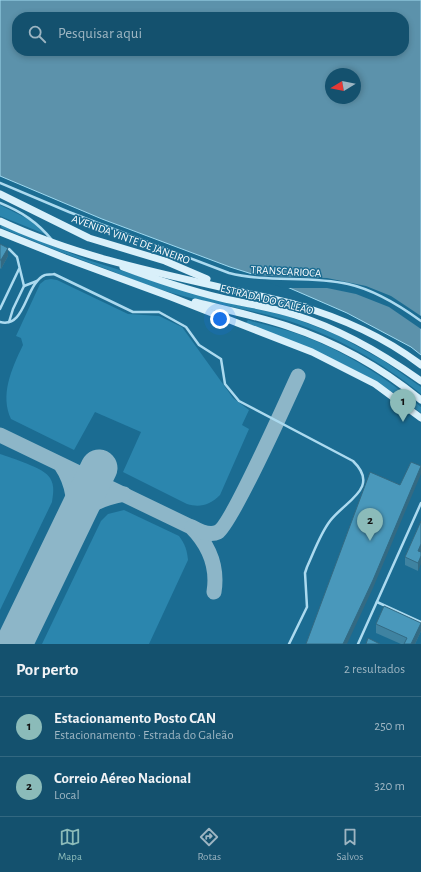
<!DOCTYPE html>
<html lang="pt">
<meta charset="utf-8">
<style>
:root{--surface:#14516e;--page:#215b76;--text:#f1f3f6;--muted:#9db5c2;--line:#336881;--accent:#8bbbb9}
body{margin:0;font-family:"Alegreya Sans",sans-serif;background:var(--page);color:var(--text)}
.compass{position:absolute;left:325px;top:68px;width:36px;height:36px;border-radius:50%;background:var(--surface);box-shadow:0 2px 6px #0003;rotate:260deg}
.you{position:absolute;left:220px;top:319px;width:14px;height:14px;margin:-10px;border:3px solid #fff;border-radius:50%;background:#1a73e8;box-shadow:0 0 0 6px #1a73e833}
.badge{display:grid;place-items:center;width:26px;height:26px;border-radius:50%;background:var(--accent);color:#111;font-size:13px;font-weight:700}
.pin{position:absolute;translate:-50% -33px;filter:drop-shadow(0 1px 2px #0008)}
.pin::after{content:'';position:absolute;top:21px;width:14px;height:12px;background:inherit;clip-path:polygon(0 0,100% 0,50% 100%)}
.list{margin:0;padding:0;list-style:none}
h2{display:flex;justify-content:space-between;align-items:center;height:52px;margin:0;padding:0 16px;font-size:17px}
h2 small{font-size:13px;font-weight:400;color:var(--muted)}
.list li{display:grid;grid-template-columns:26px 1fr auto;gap:12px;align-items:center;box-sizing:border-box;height:60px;padding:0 16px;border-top:1px solid var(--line)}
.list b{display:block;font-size:15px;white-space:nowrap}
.list p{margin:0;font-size:13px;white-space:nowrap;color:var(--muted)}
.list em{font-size:13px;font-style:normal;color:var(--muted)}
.icon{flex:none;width:22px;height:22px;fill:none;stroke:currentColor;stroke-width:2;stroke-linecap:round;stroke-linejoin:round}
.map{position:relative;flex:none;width:421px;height:644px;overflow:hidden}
.search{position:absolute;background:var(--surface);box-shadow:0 2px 6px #0003;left:12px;right:12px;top:12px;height:44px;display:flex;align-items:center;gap:10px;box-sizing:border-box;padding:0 14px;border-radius:16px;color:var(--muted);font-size:15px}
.sheet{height:172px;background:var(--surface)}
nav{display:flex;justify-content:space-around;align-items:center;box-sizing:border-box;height:56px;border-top:1px solid var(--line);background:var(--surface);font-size:11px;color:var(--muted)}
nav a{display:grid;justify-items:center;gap:2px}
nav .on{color:var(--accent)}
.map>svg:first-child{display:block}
</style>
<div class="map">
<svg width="421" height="644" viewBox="0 0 421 644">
<rect width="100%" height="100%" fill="#1b6c92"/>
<!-- green -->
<g fill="#2b86ae">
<polygon points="0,205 30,220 45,234 0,216"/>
<path d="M 0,225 L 88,260 L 212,299 L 287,316 L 312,325 L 337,335 L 384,361 L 421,387 L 421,394 C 383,363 336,336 289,321 C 251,309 210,304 172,293 C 150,287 130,278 109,270 C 73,257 37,243 2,228 Z"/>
<path d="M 51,279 L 57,280 L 128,314 L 159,316 L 182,327 L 233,398 L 249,410 L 242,425 L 249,429 L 220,495 C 210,505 200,508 187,504 L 123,472 L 141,432 L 95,412 L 74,450 L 11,419 C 0,395 11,370 23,345 L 21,338 L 16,336 L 40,284 L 45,280 Z"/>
<path d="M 248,320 C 264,325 282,328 298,334 C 343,350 384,376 421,407 L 421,413 C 370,371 307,347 246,323 Z"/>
<path d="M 0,454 C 11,458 45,468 50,478 C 55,486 53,494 52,502 L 0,610 Z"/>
<path d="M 124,510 L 179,536 C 185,544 187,550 188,560 L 149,644 L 42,644 L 101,521 L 108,514 Z"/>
</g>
<!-- water -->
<path fill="#5c92ab" stroke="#9fd9f0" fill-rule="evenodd" d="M 0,0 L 421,0 L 421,355 L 411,347 L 347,313 L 271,280 L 230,267 L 102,219 L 0,176 ZM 17,17 L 404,17 L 404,51 L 17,51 ZM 331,74 L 355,74 L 355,98 L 331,98 Z"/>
<!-- pier -->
<polygon fill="#1b6c92" points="250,274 269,276 327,278 366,286 391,296 421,316 421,329 389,307 356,294 327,288 283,288 250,275"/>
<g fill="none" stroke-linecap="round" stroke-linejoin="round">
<!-- taxiway -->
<g stroke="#8db6c8" stroke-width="15">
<path d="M 0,435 L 191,527 C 209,545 218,567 214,592"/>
<path d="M 61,465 C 73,483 77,505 70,526"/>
<path d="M 192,527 C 199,531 210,536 218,532 C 231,525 288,398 298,376"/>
<path d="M 68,532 C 82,508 96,499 124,494"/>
</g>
<!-- runway -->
<polyline stroke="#8db6c8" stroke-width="37" points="14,644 99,468"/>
<!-- lane -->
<g stroke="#acdaef" stroke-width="2.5">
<path d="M 0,183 L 69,212 L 229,273 C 268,283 309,275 348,284 C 375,290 399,305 421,321"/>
<path d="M 0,203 C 22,212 37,222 52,240"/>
<polyline points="9,249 17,257 24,286 13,309 9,322"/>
<polyline points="24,286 37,281"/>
<polyline points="0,309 19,269"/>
<path d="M 0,322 C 26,329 25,283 45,275 C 47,274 52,275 54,274 L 133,312 L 159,312 L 186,327 L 199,345 L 221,359 L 225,384 L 239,401 L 353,461 C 381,488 345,501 330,521 C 320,534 314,552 307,567 L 305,573 L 307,607 L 289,644"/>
<polyline points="377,602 421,622"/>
<polyline points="358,644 421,503"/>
</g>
<!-- secondary -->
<g stroke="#d9f0fa" stroke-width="7">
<polyline points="0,194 89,238 165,261 207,279"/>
<path d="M 0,221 C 91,264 196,280 294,304 C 339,317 383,336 421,365"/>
<polyline points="0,232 65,258 171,297 312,352 375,384 421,418"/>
<path d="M 123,267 C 155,279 188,290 221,298 C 246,304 271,307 295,315 C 340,329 383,354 421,381"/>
<path d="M 195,302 C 226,310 257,316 287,326 C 335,342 382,368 421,400"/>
</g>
</g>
<!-- wall -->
<g fill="#3f83a1">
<polygon points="0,244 8,256 1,269 0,268"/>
<polygon points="421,521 418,571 405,565 405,557"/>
<polygon points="376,624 421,631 415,644 401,644 376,633"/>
</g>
<!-- shaded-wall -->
<g fill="#336a83">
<polygon points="8,248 8,256 1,269 1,260"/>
<polygon points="421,466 421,474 373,588 347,644 343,644"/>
<polygon points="421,544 421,552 418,551"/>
<polygon points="421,556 421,564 418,571 418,563"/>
<polygon points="421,623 421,631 415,644 411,644"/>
</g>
<!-- building -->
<g fill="#4998bb" stroke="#336a83">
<polygon points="0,244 8,248 1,260 0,260"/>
<polygon points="411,462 421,466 373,580 343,644 306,644 370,472 400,485"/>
<polygon points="421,521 421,544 418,551 421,552 421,556 418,563 405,557"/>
<polygon points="384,606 421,623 411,644 404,644 407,638 376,624"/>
<polygon points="368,638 380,644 366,644"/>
</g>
<g text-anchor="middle" stroke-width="3" stroke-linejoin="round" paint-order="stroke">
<!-- street labels -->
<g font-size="11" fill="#fff" stroke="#1b6c92">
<text transform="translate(131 239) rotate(20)" y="4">AVENIDA VINTE DE JANEIRO</text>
<text transform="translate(286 271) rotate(3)" y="4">TRANSCARIOCA</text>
<text transform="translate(267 299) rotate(14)" y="4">ESTRADA DO GALEÃO</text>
</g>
</g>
</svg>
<svg class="compass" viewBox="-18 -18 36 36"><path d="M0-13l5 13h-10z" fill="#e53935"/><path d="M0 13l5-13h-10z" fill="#9db5c2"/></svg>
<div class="you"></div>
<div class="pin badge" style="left:403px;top:422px">1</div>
<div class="pin badge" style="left:370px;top:541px">2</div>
<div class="search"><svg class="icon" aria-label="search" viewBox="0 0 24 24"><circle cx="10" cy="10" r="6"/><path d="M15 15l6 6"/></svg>Pesquisar aqui</div>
</div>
<section class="sheet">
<h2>Por perto<small>2 resultados</small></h2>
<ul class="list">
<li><span class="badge">1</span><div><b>Estacionamento Posto CAN</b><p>Estacionamento · Estrada do Galeão</p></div><em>250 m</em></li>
<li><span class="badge">2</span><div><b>Correio Aéreo Nacional</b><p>Local</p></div><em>320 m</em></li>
</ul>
</section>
<nav>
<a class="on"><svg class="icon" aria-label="map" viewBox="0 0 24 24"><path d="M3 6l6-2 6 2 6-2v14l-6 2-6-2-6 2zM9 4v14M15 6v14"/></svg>Mapa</a>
<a><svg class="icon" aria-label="directions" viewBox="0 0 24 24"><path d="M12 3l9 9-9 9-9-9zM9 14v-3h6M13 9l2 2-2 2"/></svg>Rotas</a>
<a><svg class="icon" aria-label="saved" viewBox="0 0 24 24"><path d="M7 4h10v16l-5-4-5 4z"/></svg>Salvos</a>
</nav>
